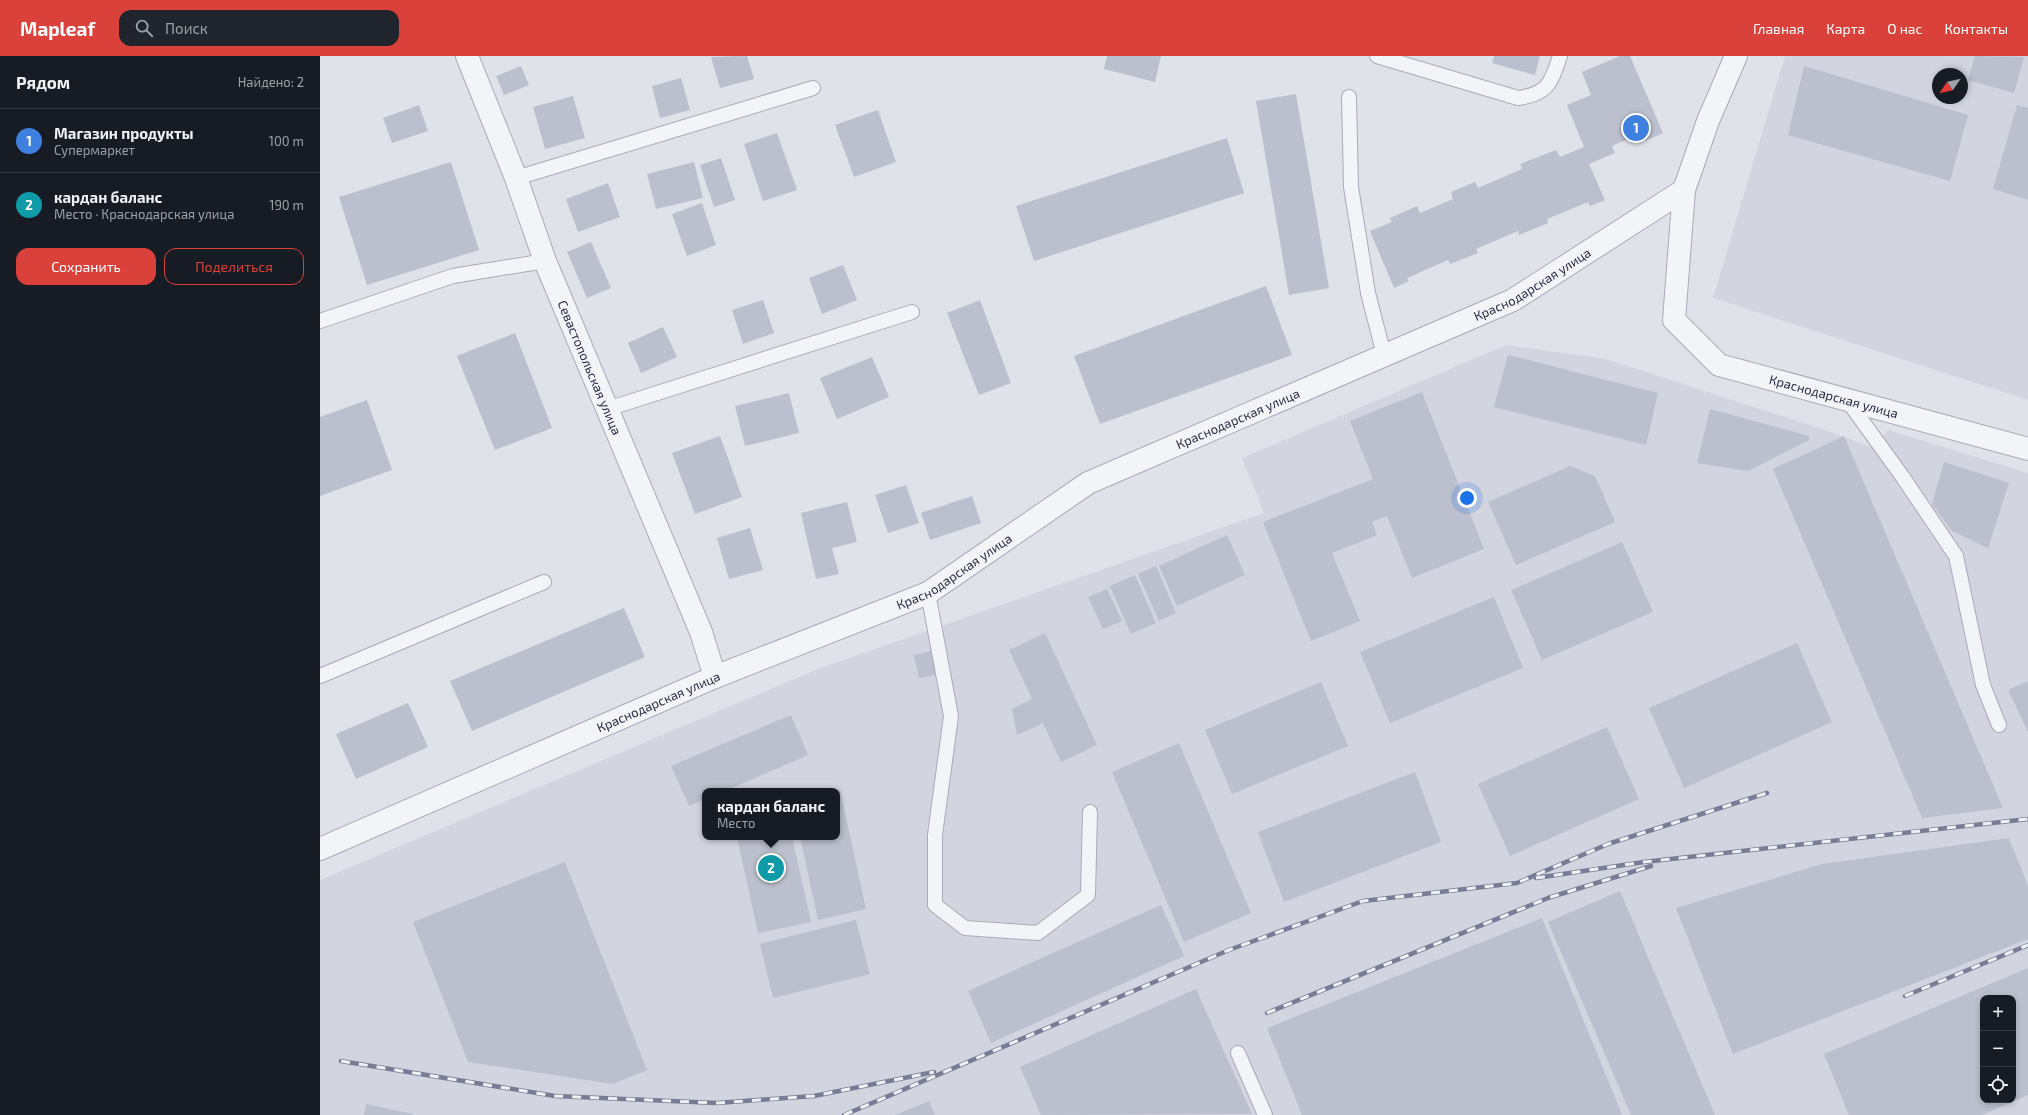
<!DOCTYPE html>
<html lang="ru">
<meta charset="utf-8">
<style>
:root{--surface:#171b24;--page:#20242c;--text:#f1f3f6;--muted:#9ea1a6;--line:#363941;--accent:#da413a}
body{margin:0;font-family:"Exo 2",sans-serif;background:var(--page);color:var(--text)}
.controls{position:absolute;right:12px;bottom:12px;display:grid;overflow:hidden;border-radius:8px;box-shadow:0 2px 6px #0003}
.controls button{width:36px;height:36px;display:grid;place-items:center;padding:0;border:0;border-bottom:1px solid var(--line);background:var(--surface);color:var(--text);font:20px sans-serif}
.compass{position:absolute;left:1612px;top:12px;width:36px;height:36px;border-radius:50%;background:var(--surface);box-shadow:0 2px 6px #0003;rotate:236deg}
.you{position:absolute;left:1147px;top:442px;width:14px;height:14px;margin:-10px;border:3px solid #fff;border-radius:50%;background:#1a73e8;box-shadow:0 0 0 6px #1a73e833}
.badge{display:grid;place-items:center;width:26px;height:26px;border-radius:50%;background:var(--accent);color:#fff;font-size:13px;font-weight:700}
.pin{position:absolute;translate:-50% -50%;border:2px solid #fff;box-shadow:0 1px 4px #0006}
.popup{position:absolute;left:382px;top:732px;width:138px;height:52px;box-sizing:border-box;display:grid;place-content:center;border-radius:8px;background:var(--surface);filter:drop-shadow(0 1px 3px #0005);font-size:13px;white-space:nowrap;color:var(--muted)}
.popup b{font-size:15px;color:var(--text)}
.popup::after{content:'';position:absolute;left:50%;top:100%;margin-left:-8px;border:8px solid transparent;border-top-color:var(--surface)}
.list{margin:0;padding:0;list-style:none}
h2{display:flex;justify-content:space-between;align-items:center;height:52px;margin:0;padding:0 16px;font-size:17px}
h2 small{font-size:13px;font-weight:400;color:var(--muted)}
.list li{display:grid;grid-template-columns:26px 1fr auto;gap:12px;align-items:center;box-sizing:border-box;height:64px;padding:0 16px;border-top:1px solid var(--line)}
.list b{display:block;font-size:15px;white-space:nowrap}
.list p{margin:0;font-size:13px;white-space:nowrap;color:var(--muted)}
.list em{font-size:13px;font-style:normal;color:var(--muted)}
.actions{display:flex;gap:8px;padding:12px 16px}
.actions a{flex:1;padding:9px 0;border:1px solid var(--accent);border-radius:12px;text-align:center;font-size:14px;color:var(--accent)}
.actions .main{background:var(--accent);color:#fff}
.icon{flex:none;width:22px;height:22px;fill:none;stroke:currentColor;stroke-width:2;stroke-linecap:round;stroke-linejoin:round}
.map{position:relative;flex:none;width:1708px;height:1059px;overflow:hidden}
header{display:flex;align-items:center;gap:24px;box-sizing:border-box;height:56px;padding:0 20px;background:var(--accent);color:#fff}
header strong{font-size:19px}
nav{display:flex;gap:22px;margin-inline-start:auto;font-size:14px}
.search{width:280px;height:36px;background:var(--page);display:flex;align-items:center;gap:10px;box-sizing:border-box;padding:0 14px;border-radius:12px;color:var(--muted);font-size:15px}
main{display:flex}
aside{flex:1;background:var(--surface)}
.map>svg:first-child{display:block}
</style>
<header>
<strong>Mapleaf</strong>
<div class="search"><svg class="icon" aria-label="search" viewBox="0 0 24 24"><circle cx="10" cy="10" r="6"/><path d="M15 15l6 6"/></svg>Поиск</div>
<nav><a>Главная</a><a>Карта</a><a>О нас</a><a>Контакты</a></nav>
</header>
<main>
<aside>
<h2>Рядом<small>Найдено: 2</small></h2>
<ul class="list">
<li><span class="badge" style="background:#3f7fe0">1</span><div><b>Магазин продукты</b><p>Супермаркет</p></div><em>100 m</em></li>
<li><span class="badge" style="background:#0f9aa8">2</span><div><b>кардан баланс</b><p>Место · Краснодарская улица</p></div><em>190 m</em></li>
</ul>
<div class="actions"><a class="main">Сохранить</a><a>Поделиться</a></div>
</aside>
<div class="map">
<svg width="1708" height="1059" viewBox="0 0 1708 1059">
<rect width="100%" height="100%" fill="#e0e2ea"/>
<!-- built -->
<g fill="#d2d4df" fill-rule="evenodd">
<path d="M 1465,0 L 1708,0 L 1708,344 L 1393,242 ZM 1618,18 L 1642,18 L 1642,42 L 1618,42 Z"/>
<path d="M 1186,289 L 1286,303 L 1514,377 L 1552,391 L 1568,374 L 1708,417 L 1708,1059 L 0,1059 L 0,824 L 498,613 L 944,457 L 922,402 ZM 385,735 L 517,735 L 517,781 L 385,781 ZM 1663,942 L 1693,942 L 1693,1044 L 1663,1044 Z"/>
</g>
<!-- building -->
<g fill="#bcbfcd" fill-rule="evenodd">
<polygon points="427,0 434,23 400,32 391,1"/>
<polygon points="787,0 841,0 835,26 784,13"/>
<polygon points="1174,0 1220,0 1215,19 1172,7"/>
<polygon points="1300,0 1310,0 1343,77 1325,85 1322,77 1292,90 1295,97 1269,108 1285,144 1270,150 1268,146 1227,163 1228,167 1199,179 1198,175 1156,193 1158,197 1130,208 1128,204 1087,222 1089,225 1074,232 1050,175 1072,166 1070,162 1097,150 1100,157 1133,143 1131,136 1155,126 1158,132 1202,113 1200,108 1236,94 1240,101 1264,91 1247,49 1271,39 1262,16"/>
<polygon points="1655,0 1704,1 1694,37 1648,24"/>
<polygon points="201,10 209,29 184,39 176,20"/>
<polygon points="1484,10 1648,59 1630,125 1468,79"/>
<polygon points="361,22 370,54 340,62 332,30"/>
<polygon points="976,38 1009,232 969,239 936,45"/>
<polygon points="253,40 265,82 225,93 213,51"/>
<polygon points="99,49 108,75 72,87 63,62"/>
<polygon points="1697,49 1708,52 1708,144 1673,133"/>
<polygon points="558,54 576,106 534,121 515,69"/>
<polygon points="457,77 477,134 443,145 424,88"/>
<polygon points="907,82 924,137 714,205 696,150"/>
<polygon points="401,102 415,144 394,151 380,109"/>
<polygon points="131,106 159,194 47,229 19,141"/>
<polygon points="374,106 383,142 336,153 327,118"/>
<polygon points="288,127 300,161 258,176 246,143"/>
<polygon points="382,147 396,189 367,200 352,158"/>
<polygon points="271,186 291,232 267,242 247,196"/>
<polygon points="523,209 537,244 502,258 489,222"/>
<polygon points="946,230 972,299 780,368 754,300"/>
<polygon points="443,244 454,277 423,288 412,254"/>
<polygon points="660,244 691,327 659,339 627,257"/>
<polygon points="343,271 357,301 321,317 308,287"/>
<polygon points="195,277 232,372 175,394 137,300"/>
<polygon points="1188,299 1338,337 1326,389 1174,351"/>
<polygon points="552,301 569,341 517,363 500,322"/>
<polygon points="1102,336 1164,493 1092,522 1067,460 1052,466 1057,479 1012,497 1040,565 991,585 943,466 1053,423 1030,365"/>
<polygon points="469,337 479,377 425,390 415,350"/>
<polygon points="47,344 72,414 0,440 0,361"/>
<polygon points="1390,353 1489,380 1489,384 1428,415 1377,407"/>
<polygon points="400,380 422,441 375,458 352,397"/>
<polygon points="1524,380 1683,752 1602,762 1453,413"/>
<polygon points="1624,406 1689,427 1668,492 1632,475 1612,448"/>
<polygon points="1250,410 1275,420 1295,466 1196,509 1168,446"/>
<polygon points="586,429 599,467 568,477 555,439"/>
<polygon points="652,440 661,467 610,484 601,457"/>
<polygon points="527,446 537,486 512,492 519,518 496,523 481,457"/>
<polygon points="430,472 443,514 409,523 397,482"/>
<polygon points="907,479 925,519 857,550 839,510"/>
<polygon points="1302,486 1333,556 1222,604 1191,534"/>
<polygon points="836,510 856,557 839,565 818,518"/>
<polygon points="815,519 836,567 811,578 790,530"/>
<polygon points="787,533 802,565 783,573 768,541"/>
<polygon points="1174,541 1203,612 1070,667 1040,596"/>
<polygon points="304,552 325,601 152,675 130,625"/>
<polygon points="725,577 777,689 741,706 723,667 697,679 692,653 712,643 689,594"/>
<polygon points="1477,587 1512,666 1364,732 1329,652"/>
<polygon points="615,594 621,618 599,622 594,599"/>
<polygon points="1708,625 1708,676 1688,634"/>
<polygon points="1001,626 1028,690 912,738 885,674"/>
<polygon points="88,647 108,691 36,723 16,678"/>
<polygon points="471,659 488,699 405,735 385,735 385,743 369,750 351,710"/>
<polygon points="1287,671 1319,743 1190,800 1158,728"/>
<polygon points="859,687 931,857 864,886 792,716"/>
<polygon points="1095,716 1121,786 964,846 938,776"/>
<polygon points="517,734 520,734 546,853 498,864 480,781 517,781"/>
<polygon points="417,781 472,781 491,866 438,877"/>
<polygon points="1689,782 1708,830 1708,883 1413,998 1356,852 1502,808"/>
<polygon points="245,806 327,1014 293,1028 148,1006 93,866"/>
<polygon points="1300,835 1395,1059 1311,1059 1228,866"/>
<polygon points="841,849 864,900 671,987 648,935"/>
<polygon points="1222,862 1302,1059 982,1059 947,972"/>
<polygon points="536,864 550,918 453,942 440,888"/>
<path d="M 1708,912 L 1708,1039 L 1662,1059 L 1529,1059 L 1504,998 ZM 1663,942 L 1693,942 L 1693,1044 L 1663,1044 Z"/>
<polygon points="876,933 932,1058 721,1059 700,1011"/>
<polygon points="609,1045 615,1059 575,1059"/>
<polygon points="46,1048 93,1058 93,1059 44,1059"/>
</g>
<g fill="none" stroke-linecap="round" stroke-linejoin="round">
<defs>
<g id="service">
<path d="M 1057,0 L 1198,42 C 1228,38 1231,27 1240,0"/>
<polyline points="1029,41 1031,131 1048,237 1064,299"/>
<polyline points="196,122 493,32"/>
<polyline points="0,265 133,220 225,205"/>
<polyline points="1527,344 1582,420 1636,500 1663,629 1679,669"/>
<polyline points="287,353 592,256"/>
<polyline points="608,537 631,660 615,779 615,849 645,872 718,877 768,839 770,756"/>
<polyline points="0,620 224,526"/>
<polyline points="918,997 945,1059"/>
</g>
<g id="minor">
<path id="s1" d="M 147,0 L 196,122 L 225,205 L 381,576 L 395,621"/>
<polyline points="1364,134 1388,65 1416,0"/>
<path id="s2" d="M 0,793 L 395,621 L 608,537 L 768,427 L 1193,244 L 1364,134 L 1354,264 L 1399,309 L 1708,393"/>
</g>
</defs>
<!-- service casing -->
<use href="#service" stroke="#a8abb8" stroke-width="16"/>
<!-- minor casing -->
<use href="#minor" stroke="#a8abb8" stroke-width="24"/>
<!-- service -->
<use href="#service" stroke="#f3f4f8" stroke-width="14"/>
<!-- minor -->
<use href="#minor" stroke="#f3f4f8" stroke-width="22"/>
<defs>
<g id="rail">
<polyline points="1216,822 1324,806 1708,763"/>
<polyline points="1585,940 1708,889"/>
<polyline points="947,957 1228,842 1331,810"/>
<polyline points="21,1005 235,1040 397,1047 494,1040 614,1016"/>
<polyline points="524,1059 909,894 1043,845 1197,827 1288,788 1447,737"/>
</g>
</defs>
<!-- rail casing -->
<use href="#rail" stroke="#787d95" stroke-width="4.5"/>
<!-- rail -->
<use href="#rail" stroke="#eff1f7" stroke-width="3" stroke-dasharray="9" stroke-linecap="butt"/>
</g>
<g text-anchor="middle" stroke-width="4" stroke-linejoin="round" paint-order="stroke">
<!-- street labels -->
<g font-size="13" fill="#272c43" stroke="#eff1f7">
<text dy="5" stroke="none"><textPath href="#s2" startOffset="1341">Краснодарская улица</textPath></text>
<text dy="5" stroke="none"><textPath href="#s1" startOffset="335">Севастопольская улица</textPath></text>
<text dy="5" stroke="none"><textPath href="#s2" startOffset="1833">Краснодарская улица</textPath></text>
<text dy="5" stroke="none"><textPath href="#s2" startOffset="1017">Краснодарская улица</textPath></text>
<text dy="5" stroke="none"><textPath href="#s2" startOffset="693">Краснодарская улица</textPath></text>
<text dy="5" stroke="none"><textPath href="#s2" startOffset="369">Краснодарская улица</textPath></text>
</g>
</g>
</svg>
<div class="controls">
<button>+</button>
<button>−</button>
<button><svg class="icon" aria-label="locate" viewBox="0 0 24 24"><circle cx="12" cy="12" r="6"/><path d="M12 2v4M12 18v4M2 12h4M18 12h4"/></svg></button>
</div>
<svg class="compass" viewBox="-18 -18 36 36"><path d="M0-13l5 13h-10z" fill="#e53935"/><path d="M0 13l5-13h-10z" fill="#9ea1a6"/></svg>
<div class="you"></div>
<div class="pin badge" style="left:1316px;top:72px;background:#3f7fe0">1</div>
<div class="pin badge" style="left:451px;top:812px;background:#0f9aa8">2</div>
<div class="popup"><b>кардан баланс</b>Место</div>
</div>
</main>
